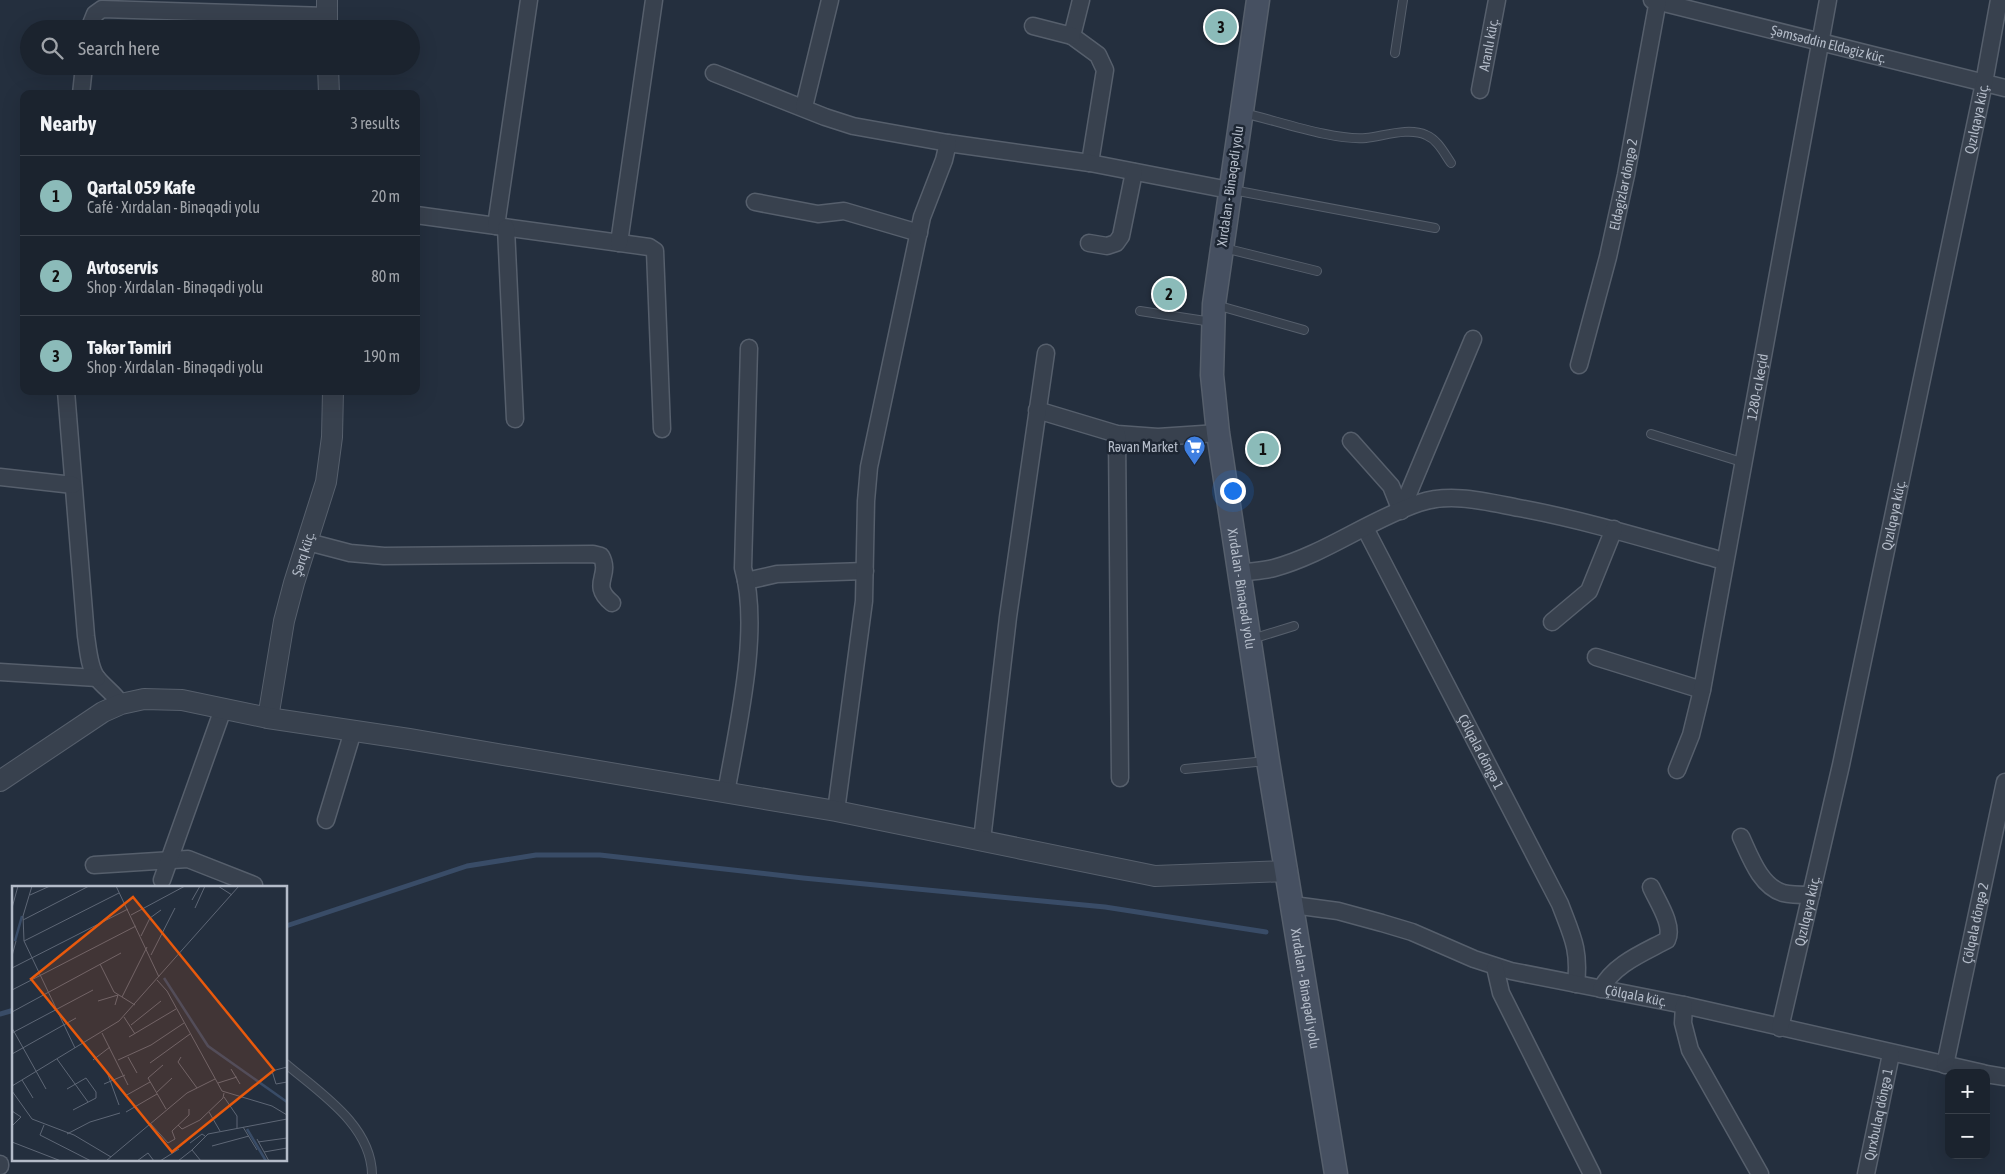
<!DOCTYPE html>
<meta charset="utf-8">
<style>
:root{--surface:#1b232e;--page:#282f3a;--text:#f1f3f6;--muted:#a0a4aa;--line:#39404a;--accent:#8bbbb9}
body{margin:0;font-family:"Asap Condensed",sans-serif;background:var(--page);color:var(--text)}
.controls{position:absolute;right:15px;bottom:15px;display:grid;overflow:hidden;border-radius:10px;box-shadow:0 5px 20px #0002}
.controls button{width:45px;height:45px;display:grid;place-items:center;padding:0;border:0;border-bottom:1px solid var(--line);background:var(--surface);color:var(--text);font:25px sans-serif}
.you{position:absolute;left:1232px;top:490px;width:18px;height:18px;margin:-12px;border:4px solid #fff;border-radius:50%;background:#1a73e8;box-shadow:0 0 0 8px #1a73e833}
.badge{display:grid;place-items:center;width:32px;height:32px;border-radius:50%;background:var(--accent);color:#111;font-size:16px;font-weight:700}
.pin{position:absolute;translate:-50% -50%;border:2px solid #fff;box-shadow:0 1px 5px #0006}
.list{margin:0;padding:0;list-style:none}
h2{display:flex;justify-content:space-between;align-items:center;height:65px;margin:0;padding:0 20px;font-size:21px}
h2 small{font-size:16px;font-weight:400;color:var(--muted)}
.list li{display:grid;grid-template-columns:32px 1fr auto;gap:15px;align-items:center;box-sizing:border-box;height:80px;padding:0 20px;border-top:1px solid var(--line)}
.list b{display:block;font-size:19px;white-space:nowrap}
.list p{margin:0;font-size:16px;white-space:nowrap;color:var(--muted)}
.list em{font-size:16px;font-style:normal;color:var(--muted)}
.icon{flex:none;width:28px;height:28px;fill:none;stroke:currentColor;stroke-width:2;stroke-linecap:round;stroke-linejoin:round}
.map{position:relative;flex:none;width:2005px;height:1174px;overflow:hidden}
.search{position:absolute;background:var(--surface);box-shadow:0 5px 20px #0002;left:20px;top:20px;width:400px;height:55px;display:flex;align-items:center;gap:12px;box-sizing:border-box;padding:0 18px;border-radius:28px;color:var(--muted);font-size:19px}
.panel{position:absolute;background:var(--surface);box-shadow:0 5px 20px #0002;left:20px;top:90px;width:400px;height:305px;border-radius:10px}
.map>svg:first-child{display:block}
</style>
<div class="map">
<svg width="2005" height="1174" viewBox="0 0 2005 1174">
<rect width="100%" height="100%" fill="#242f3e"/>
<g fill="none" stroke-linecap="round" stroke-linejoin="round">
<!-- stream -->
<g stroke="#394c67" stroke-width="5">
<polyline points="286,926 467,866 536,855 600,855 803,878 1105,907 1266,932"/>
<polyline points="0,1014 14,1010"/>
</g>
<defs>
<g id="service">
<polyline points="1395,53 1403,0"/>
<path d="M 1243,113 C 1275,120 1334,141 1366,138 C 1384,136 1409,127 1426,135 C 1438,140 1444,153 1451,163"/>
<polyline points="1233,190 1435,228"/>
<polyline points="1224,248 1317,271"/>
<polyline points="1216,305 1304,330"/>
<polyline points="1140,311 1212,322"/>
<polyline points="1651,434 1745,463"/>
<polyline points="1252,639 1294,626"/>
<polyline points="1185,769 1266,761"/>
<path d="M 286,1064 C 320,1093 371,1125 372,1174"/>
</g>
<g id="minor">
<polyline points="1081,0 1072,36 1098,55 1105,70 1090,163"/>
<path id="s1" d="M 1652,0 L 2005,88"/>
<polyline points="1033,26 1072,36"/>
<polyline points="89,29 95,14 102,9 327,16"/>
<polyline points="714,73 825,117 853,126 948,143 1090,163 1229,190"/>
<path id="s2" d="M 1480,90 L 1497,0"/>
<polyline points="81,94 84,66"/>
<polyline points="804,107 830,0"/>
<polyline points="755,202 818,214 844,211 919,233"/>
<polyline points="416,215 649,247 655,251 662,429"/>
<polyline points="496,226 529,0"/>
<polyline points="506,228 515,419"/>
<polyline points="619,243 654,0"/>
<polyline points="1089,243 1107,246 1116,243 1121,236 1134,172"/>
<path id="s3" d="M 1579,365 L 1608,257 L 1626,175 L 1658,0"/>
<path d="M 66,391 L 86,636 C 88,648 89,668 97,678 C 105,688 114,693 121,704"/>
<polyline points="1037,410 1117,434 1158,437 1218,433"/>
<polyline points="1117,434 1120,778"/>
<polyline points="1351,441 1391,486 1401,511 1473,339"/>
<polyline points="0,477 73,485"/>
<path id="s4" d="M 1365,528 L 1560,904 C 1572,936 1580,949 1576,984"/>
<path d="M 308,542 L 350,553 L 384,556 L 593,554 L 601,556 C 612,576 589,584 612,603"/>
<path d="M 1240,573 C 1251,571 1263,571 1274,568 C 1325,554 1369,520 1419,503 C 1451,492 1487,502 1519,508 C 1589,521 1656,542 1724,561"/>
<polyline points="746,581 777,574 865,571"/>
<polyline points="1552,622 1589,591 1614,529"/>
<polyline points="1596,657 1702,690"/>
<polyline points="0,672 97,678"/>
<path id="s5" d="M 1677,770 L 1691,735 L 1702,690 L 1828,0"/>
<path d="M 726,793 C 737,729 761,630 743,568 L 749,348"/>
<polyline points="836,811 864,601 866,501 869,467 922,217 944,160 948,143"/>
<polyline points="326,820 353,731"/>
<path d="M 1741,837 C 1750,856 1760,886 1783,893 C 1791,895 1802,895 1811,895"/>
<polyline points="982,840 1008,617 1046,353"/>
<polyline points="94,865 188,859 254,885"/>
<polyline points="162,880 223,709"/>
<path id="s6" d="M 1293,905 L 1338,911 L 1382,923 L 1412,932 L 1474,959 L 1511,971 L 1684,1005 L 1983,1073"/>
<polyline points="1495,967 1501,993 1592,1174"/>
<path d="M 1601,989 C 1614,964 1643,953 1667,940 C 1674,925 1657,901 1651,887"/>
<polyline points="1684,1005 1683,1023 1690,1050 1760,1174"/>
<path id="s7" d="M 1780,1028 L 1841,765 L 1984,83 L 1999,0"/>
<path id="s8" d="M 1945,1065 L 2005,782"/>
<polyline points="1986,1074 2005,1077"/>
<polyline points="0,1164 0,1166"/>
<path id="s9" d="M 1866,1174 L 1891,1054"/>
</g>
<g id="tertiary">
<polyline points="327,0 327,29"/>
<polyline points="328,66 329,94"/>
<path id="s10" d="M 268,718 L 284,621 L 294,583 L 326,482 L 332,437 L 333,391"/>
<polyline points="0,781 103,712 121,704 144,699 182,700 268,718 409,739 836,811 1155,876 1287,871"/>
</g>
<g id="secondary">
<path id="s11" d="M 1258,0 L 1214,304 L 1212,375 L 1218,433 L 1268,761 L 1336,1174"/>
</g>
</defs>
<!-- service casing -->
<use href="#service" stroke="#565f6c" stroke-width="10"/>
<!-- minor casing -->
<use href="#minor" stroke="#565f6c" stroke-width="19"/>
<!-- tertiary casing -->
<use href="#tertiary" stroke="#565f6c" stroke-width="22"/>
<!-- secondary casing -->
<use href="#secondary" stroke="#565f6c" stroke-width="25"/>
<!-- service -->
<use href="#service" stroke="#38414e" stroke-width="8"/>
<!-- minor -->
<use href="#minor" stroke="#38414e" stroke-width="16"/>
<!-- tertiary -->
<use href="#tertiary" stroke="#38414e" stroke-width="20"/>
<!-- secondary -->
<use href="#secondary" stroke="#465061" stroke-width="22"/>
</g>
<!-- icons -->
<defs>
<symbol id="supermarket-pin" viewBox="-11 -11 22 30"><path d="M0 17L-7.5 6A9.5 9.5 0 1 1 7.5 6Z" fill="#3f7fe0" stroke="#1d2633"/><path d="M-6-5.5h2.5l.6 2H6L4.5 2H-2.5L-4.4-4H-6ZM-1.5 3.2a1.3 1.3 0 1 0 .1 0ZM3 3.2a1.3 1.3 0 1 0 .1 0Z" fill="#fff"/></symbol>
</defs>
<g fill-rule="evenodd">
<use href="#supermarket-pin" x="1182" y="434" width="25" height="34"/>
</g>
<g text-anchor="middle" stroke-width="5" stroke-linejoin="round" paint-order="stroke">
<!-- street labels -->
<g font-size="14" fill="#b4bcc9" stroke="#1d2633">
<text dy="5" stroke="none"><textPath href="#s1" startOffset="182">Şəmsəddin Eldəgiz küç.</textPath></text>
<text dy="5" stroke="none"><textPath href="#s2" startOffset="46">Aranlı küç.</textPath></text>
<text dy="5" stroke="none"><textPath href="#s7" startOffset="930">Qızılqaya küç.</textPath></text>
<text dy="5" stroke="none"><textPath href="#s3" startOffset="186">Eldəgizlər döngə 2</textPath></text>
<text transform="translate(1230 186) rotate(-82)" y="5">Xırdalan - Binəqədi yolu</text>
<text dy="5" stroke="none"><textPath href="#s5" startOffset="392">1280-cı keçid</textPath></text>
<text dy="5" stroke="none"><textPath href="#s7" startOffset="525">Qızılqaya küç.</textPath></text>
<text dy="5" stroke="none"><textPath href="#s10" startOffset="168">Şərq küç.</textPath></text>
<text dy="5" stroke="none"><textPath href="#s11" startOffset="594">Xırdalan - Binəqədi yolu</textPath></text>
<text dy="5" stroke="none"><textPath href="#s4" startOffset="252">Çölqala döngə 1</textPath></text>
<text dy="5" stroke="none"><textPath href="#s7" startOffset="120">Qızılqaya küç.</textPath></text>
<text dy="5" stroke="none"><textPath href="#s8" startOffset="145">Çölqala döngə 2</textPath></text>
<text dy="5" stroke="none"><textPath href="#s11" startOffset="999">Xırdalan - Binəqədi yolu</textPath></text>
<text dy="5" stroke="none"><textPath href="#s6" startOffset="356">Çölqala küç.</textPath></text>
<text dy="5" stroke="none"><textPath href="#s9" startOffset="61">Qırxbulaq döngə 1</textPath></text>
</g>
<!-- poi labels -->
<g font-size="14" fill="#b4bcc9" stroke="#1d2633" text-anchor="end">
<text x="1178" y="452">Rəvan Market</text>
</g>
</g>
<!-- overview -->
<g transform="translate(12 886)">
<rect width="275" height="275" fill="#242f3e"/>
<path fill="none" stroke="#394c67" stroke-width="2.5" d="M 3,55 L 10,30M 152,92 L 196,160 L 275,216M 235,243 L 254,275"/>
<path fill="none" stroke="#5e6776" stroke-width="1" d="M 20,0 L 11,30 L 12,55 L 63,162M 104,0 L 147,91M 206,0 L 220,9M 18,9 L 38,0M 180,14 L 188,0M 0,22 L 6,0M 183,22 L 193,0M 119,29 L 173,0M 11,34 L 77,0M 129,50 L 138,32 L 149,24M 12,55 L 107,7M 139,69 L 163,22M 0,70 L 4,55M 88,78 L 102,106 L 123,119M 0,82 L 116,23M 145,94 L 155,105 L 210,205 L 260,220 L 275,229M 0,104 L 124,40M 110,111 L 135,61M 86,115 L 106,109 L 103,119M 0,126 L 109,67M 112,131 L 123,148M 119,139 L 149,115M 0,142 L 34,203M 0,147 L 81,104M 90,147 L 116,199M 117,151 L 164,123M 0,168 L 64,132M 116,171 L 125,187M 169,171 L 166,176 L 185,202M 45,173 L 76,216M 81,174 L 98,161M 106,174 L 139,159 L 172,137M 138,177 L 178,148M 151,179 L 136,192 L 154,223M 275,181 L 260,185 L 264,198 L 275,196M 219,183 L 228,198M 95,186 L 107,219M 10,194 L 21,212M 206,197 L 225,191M 92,198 L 113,189M 0,200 L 107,135 L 227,0M 55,203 L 74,192 L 84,206 L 84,212 L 61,224M 0,205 L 20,233 L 62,249 L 99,271M 144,207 L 160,192M 113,210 L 138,196M 212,211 L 225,230 L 225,242M 0,225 L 9,231 L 0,240M 114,226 L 145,208M 197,226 L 208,245M 138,237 L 156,257 L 163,253 L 160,245 L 177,229 L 177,223M 32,239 L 28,249 L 79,275M 166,239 L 170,243 L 188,234 L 211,212 L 212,207M 231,241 L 245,264M 55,248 L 78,236 L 108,227M 245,253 L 257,275M 0,256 L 49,275M 246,256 L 275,252M 178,257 L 190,248 L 193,250M 200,260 L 237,250M 252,266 L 275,262M 94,275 L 175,207 L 203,193M 125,275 L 136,267 L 142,275M 148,275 L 167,263M 166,275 L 180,264M 189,275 L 180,264 L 196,248 L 275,233"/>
<path fill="#e8590c" fill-opacity="0.15" stroke="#e8590c" stroke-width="2.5" d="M 121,11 L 262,184 L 160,266 L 19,93 Z"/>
<rect width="275" height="275" fill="none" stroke="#b4bcc9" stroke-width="2.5"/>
</g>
</svg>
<div class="controls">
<button>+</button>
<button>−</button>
</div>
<div class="you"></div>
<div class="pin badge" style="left:1263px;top:449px">1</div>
<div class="pin badge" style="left:1169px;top:294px">2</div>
<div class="pin badge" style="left:1221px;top:27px">3</div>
<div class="search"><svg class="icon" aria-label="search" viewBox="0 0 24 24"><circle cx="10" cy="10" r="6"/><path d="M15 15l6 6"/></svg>Search here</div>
<section class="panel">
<h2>Nearby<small>3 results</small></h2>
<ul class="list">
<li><span class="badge">1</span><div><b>Qartal 059 Kafe</b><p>Café · Xırdalan - Binəqədi yolu</p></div><em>20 m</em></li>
<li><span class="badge">2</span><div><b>Avtoservis</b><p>Shop · Xırdalan - Binəqədi yolu</p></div><em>80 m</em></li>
<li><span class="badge">3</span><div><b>Təkər Təmiri</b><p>Shop · Xırdalan - Binəqədi yolu</p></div><em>190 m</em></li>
</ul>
</section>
</div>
